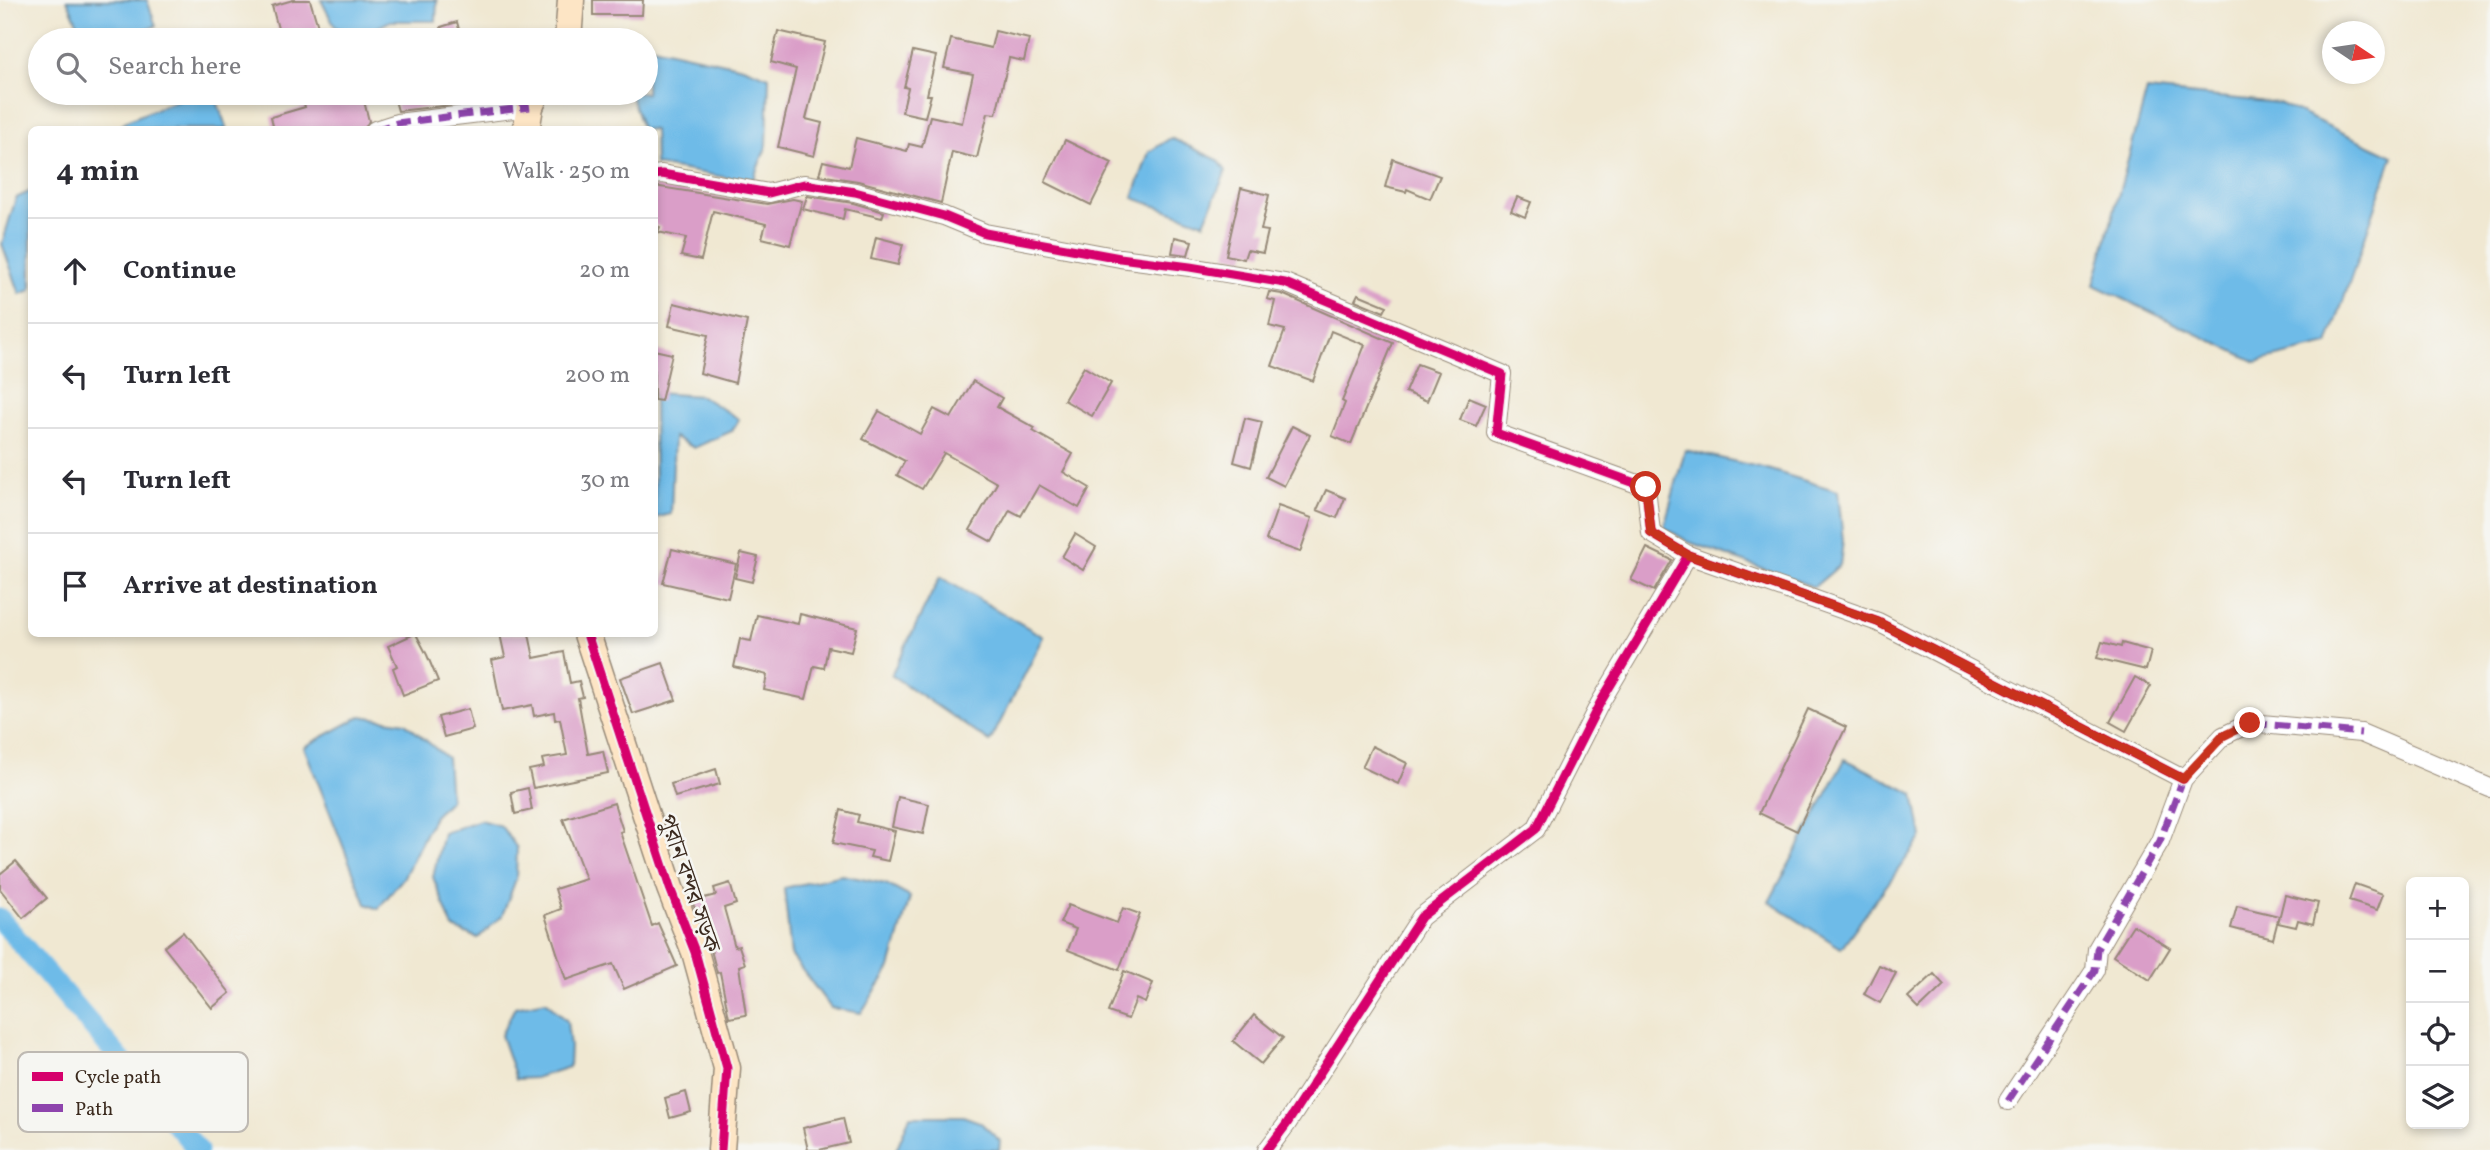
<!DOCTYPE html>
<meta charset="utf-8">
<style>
:root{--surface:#fff;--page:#f7f7f7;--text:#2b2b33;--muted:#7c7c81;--line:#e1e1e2}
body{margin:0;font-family:Vollkorn,"Noto Serif Bengali",serif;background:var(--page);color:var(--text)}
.controls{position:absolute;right:21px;bottom:21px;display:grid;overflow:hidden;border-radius:10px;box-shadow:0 4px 10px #0003}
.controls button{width:63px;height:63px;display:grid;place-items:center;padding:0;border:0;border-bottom:2px solid var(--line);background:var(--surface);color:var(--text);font:35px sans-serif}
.compass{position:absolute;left:2322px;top:21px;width:63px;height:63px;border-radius:50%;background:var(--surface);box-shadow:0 4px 10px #0003;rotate:103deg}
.stop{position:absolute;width:21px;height:21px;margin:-16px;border:5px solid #c8321e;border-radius:50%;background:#fff}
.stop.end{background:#c8321e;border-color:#fff;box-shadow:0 2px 7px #0008}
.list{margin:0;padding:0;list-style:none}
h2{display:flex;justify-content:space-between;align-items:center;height:91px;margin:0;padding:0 28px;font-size:30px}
h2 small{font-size:23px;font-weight:400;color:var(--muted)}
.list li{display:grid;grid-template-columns:46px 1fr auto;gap:21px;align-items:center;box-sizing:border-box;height:105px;padding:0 28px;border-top:2px solid var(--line)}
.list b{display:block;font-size:26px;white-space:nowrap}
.list em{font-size:23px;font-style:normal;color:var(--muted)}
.icon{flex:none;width:38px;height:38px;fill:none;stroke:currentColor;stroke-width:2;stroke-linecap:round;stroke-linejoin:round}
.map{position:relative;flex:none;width:2490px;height:1150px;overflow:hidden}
.search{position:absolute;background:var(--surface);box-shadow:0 4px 10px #0003;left:28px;top:28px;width:630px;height:77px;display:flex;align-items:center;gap:18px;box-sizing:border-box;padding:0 24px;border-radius:38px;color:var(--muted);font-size:26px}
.panel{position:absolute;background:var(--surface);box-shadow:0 4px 10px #0003;left:28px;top:126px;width:630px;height:511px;border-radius:10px}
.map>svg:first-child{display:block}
</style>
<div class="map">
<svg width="2490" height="1150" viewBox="0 0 2490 1150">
<rect width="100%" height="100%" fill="#f6f6f2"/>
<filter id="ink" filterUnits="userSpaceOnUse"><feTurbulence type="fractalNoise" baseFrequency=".0143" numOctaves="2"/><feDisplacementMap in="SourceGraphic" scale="14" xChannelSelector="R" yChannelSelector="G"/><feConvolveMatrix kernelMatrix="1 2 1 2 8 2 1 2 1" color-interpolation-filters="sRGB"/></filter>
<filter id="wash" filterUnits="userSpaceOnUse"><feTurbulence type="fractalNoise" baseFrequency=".00686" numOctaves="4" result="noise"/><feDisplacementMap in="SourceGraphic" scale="28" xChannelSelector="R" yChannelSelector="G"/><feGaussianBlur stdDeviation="1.57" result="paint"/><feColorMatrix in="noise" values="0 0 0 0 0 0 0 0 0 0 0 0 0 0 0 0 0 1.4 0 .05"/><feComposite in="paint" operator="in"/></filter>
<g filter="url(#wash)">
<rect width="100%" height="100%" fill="#f0e8d2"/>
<!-- water -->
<g fill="#6ebbe8" stroke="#547283" stroke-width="2">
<polygon points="67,0 147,0 156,26 112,40 85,40"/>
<polygon points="321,0 437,0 436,21 390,21 360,37 335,27"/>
<polygon points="648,46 743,67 769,77 767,145 752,182 655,165 654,130 642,129 630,93 646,93 646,51"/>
<polygon points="2147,90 2279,103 2393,156 2328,345 2256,362 2094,285"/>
<polygon points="195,93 214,93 227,129 118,129 126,121"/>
<polygon points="1171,138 1218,160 1226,171 1204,223 1133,198 1149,152"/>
<polygon points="31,191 31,290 20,294 2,244 16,198"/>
<polygon points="654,393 701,396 739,419 732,431 694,448 674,437 671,514 655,518"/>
<polygon points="1685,450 1767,469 1838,491 1843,541 1840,565 1814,587 1689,542 1664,527"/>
<polygon points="940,577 1044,637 990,742 891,675"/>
<polygon points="361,716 405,723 447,758 450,800 434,816 404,877 378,909 366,904 304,747"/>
<polygon points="1845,759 1914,794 1922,837 1841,948 1769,902"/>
<polygon points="480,820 501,826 517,848 516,879 502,916 478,938 453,928 433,877 443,833"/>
<polygon points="842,875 886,884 910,897 890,968 861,1013 831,1008 791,955 784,888"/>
<polygon points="546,1001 567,1021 570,1046 569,1067 535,1078 516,1079 501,1035 515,1007"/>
<polygon points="910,1116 963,1116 980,1122 1000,1141 999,1150 896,1150"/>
</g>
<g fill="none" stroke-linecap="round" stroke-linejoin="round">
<!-- canal -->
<polyline stroke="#6ebbe8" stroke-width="21" points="0,919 198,1150"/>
</g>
<g id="blocks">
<!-- building -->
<g fill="#da9ec8">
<polygon points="293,0 310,0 322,40 281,40 272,6"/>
<polygon points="593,0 643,0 642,15 593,15"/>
<polygon points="457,22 462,40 445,40 441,27"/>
<polygon points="778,31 825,42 806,119 822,123 814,156 778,147 796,69 771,62"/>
<polygon points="995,31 1029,39 1024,61 1009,58 996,114 988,113 977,158 952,152 941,203 858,181 819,175 823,161 849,167 856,138 907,151 909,144 922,147 930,116 962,123 973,74 944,68 951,39 991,48"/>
<polygon points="913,51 936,56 927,95 931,95 925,117 902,112 908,88 904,87"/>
<polygon points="301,93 362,93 369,121 364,130 274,130 271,117 305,107"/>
<polygon points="393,93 494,93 495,97 479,102 398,111"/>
<polygon points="1065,140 1112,163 1091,205 1045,182"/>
<polygon points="1393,159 1440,176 1430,199 1407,189 1406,192 1385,187"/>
<polygon points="654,186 767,204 793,199 802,201 790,245 762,238 766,224 713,211 701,260 681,256 686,238 658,232 660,227 654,225"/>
<polygon points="1241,188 1269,195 1261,230 1268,231 1263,253 1247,250 1244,259 1226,255"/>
<polygon points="807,196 853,203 884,212 882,218 845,209 843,219 803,209"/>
<polygon points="1517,197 1531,202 1525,217 1511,211"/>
<polygon points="876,237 903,244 898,265 871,259"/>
<polygon points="1175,237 1192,241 1188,255 1172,253"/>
<polygon points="1269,292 1282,294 1393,343 1351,444 1332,436 1345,403 1342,401 1365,345 1331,331 1313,381 1272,366 1285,330 1269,326 1275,301 1267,299"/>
<polygon points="1358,294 1387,306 1384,312 1355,300"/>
<polygon points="674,303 747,321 735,383 700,373 708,335 669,326"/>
<polygon points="654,350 672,354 661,401 654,400"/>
<polygon points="1417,364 1439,372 1427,401 1405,392"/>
<polygon points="1084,367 1111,383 1092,416 1064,400"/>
<polygon points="973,381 1002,398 997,407 1035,428 1033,431 1073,454 1063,472 1090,488 1079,508 1039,485 1021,516 1010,510 992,542 970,530 997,483 944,453 922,489 897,475 905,461 863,439 879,411 920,434 934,409 951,418"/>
<polygon points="1469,397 1486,404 1476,426 1460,420"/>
<polygon points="1245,418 1262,422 1251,467 1234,462"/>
<polygon points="1292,426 1310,435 1284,486 1266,477"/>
<polygon points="1326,490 1345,498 1337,518 1317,510"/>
<polygon points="1278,506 1312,518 1300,552 1266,540"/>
<polygon points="1075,534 1096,547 1083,570 1062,557"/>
<polygon points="1647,548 1672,560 1654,591 1631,580"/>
<polygon points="672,549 736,564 728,598 663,583"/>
<polygon points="741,553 758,557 752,582 735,578"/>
<polygon points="800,614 857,628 851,652 828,647 824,668 814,666 806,699 764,690 767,675 734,667 740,639 751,641 757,615 798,624"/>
<polygon points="414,634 416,634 427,655 438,681 403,695 393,668 397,666 388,646"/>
<polygon points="500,634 529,634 534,658 564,652 570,683 579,681 583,697 578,698 588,754 603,751 608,773 533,788 529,770 544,767 542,759 567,755 560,719 555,720 554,712 534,716 532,705 502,711 492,660 505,657"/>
<polygon points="2102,642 2121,647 2122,643 2151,651 2146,670 2097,658"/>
<polygon points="663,663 676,700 633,714 620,678"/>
<polygon points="2135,677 2151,686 2126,731 2110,722"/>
<polygon points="468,709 473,729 444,737 438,717"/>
<polygon points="1808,709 1846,727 1797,831 1759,813"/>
<polygon points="1372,746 1407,763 1398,784 1362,767"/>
<polygon points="716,769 720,784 675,797 671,784"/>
<polygon points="528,788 532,810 515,814 511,792"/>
<polygon points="898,797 929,804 923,834 892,827"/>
<polygon points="614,803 623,831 620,832 652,926 658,923 677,966 624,989 613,964 566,980 545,915 561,909 555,889 586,879 563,819"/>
<polygon points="841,810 859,815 857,822 895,831 888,861 870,857 872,851 833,843"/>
<polygon points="16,861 47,898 23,918 0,889 0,874"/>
<polygon points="730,883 736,904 724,908 735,947 739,946 745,964 739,966 746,1015 729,1018 720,972 717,973 710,946 692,901 716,895 714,888"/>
<polygon points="2355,884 2383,894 2377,910 2349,901"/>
<polygon points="2285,895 2318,903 2313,924 2298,920 2296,927 2278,923"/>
<polygon points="1068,905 1117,923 1123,908 1140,914 1119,970 1068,950 1076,929 1060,923"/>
<polygon points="2237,906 2279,916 2273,939 2231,928"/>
<polygon points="2133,925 2170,948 2150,980 2113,956"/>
<polygon points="183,932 230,993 212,1008 164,947"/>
<polygon points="1879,965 1896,973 1880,1003 1864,994"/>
<polygon points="1124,971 1153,983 1145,1003 1136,999 1128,1019 1108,1012"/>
<polygon points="1934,974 1944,985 1919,1009 1908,998"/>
<polygon points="1254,1015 1283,1038 1261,1064 1233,1041"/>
<polygon points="686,1092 691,1112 670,1118 665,1098"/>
<polygon points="843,1118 849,1143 819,1150 808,1150 803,1128"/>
</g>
</g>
</g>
<g filter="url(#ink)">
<use href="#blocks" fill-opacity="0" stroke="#968978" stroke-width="2"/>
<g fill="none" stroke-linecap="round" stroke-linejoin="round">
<defs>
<g id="street">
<polyline points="375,130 397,123 530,107"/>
<polyline points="654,175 662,174 769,193 804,184 855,192 944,216 985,233 1120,258 1190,267 1285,283 1502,374 1496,433 1646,487 1651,533 1688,555 1878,622 2183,779"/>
<polyline points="2008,1101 2095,970 2097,949 2160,841 2183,779 2223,736 2250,723 2361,733 2490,788"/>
<polyline points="1267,1150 1286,1125 1421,917 1536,829 1600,703 1688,555"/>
</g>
<g id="secondary">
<polyline points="568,40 571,0"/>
<polyline points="526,130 530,107 536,93"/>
<polyline points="587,634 670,888 695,952 727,1068 721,1150"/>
</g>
</defs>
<!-- street casing -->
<use href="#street" stroke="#968978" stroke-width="20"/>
<!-- secondary casing -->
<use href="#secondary" stroke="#968978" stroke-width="29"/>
<!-- street -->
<use href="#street" stroke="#fff" stroke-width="18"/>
<!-- secondary -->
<use href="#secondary" stroke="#fde5c5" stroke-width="26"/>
<!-- quiet -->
<g stroke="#8e44ad" stroke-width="7" stroke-dasharray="14 7" stroke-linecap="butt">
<polyline points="375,130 397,123 530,107"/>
<polyline points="2008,1101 2095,970 2097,949 2160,841 2183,779 2223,736 2250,723 2361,733"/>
</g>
<defs>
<g id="cycleway">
<polyline points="654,175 662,174 769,193 804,184 855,192 944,216 985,233 1120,258 1190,267 1285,283 1502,374 1496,433 1646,487 1651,533 1688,555 1878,622 2183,779"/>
<polyline points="587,634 670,888 695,952 727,1068 721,1150"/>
<polyline points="1267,1150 1286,1125 1421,917 1536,829 1600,703 1688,555"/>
</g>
</defs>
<!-- cycleway casing -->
<use href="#cycleway" stroke="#f6f6f2" stroke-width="13"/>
<!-- cycleway -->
<use href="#cycleway" stroke="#d6006c" stroke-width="9"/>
</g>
</g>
<g fill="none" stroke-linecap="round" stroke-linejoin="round" filter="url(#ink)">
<!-- route -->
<polyline stroke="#c8321e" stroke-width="9" points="1646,487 1651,533 1688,555 1878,622 2183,779 2223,736 2250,723"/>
</g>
<g text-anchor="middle" stroke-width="5" stroke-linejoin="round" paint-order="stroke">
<!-- street labels -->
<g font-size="24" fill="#3b2a1e" stroke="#f6f6f2">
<text transform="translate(690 883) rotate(71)" y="8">পুরান বন্দর সড়ক</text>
</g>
</g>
<!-- legend -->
<rect x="18" y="1052" width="230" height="80" rx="10" fill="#f6f6f2" stroke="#beb9b2" stroke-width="2"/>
<rect x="32" y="1072" width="31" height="9" fill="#d6006c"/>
<rect x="32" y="1104" width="31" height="8" fill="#8e44ad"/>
<g font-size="19" fill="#3b2a1e">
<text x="75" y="1083">Cycle path</text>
<text x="75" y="1115">Path</text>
</g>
</svg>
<div class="controls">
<button>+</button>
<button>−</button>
<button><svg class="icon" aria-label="locate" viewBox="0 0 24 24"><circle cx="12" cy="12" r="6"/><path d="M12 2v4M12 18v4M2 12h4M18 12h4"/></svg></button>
<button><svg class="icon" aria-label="layers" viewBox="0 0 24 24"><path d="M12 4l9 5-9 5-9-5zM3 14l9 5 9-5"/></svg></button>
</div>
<svg class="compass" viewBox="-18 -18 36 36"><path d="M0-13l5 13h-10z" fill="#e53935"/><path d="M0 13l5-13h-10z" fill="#7c7c81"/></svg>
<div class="stop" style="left:1646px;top:487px"></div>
<div class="stop end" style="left:2250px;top:723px"></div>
<div class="search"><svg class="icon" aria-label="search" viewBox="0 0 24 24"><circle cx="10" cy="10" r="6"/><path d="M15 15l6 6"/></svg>Search here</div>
<section class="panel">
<h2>4 min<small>Walk · 250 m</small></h2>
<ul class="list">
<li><svg class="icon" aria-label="ahead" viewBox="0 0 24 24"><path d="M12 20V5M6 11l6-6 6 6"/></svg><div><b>Continue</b></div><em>20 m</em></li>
<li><svg class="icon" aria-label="left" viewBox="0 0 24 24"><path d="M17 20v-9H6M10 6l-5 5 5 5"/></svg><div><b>Turn left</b></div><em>200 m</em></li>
<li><svg class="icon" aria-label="left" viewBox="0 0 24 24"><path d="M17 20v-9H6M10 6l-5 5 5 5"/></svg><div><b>Turn left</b></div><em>30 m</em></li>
<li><svg class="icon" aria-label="arrive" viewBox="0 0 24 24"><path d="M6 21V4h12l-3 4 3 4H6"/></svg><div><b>Arrive at destination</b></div></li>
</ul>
</section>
</div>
